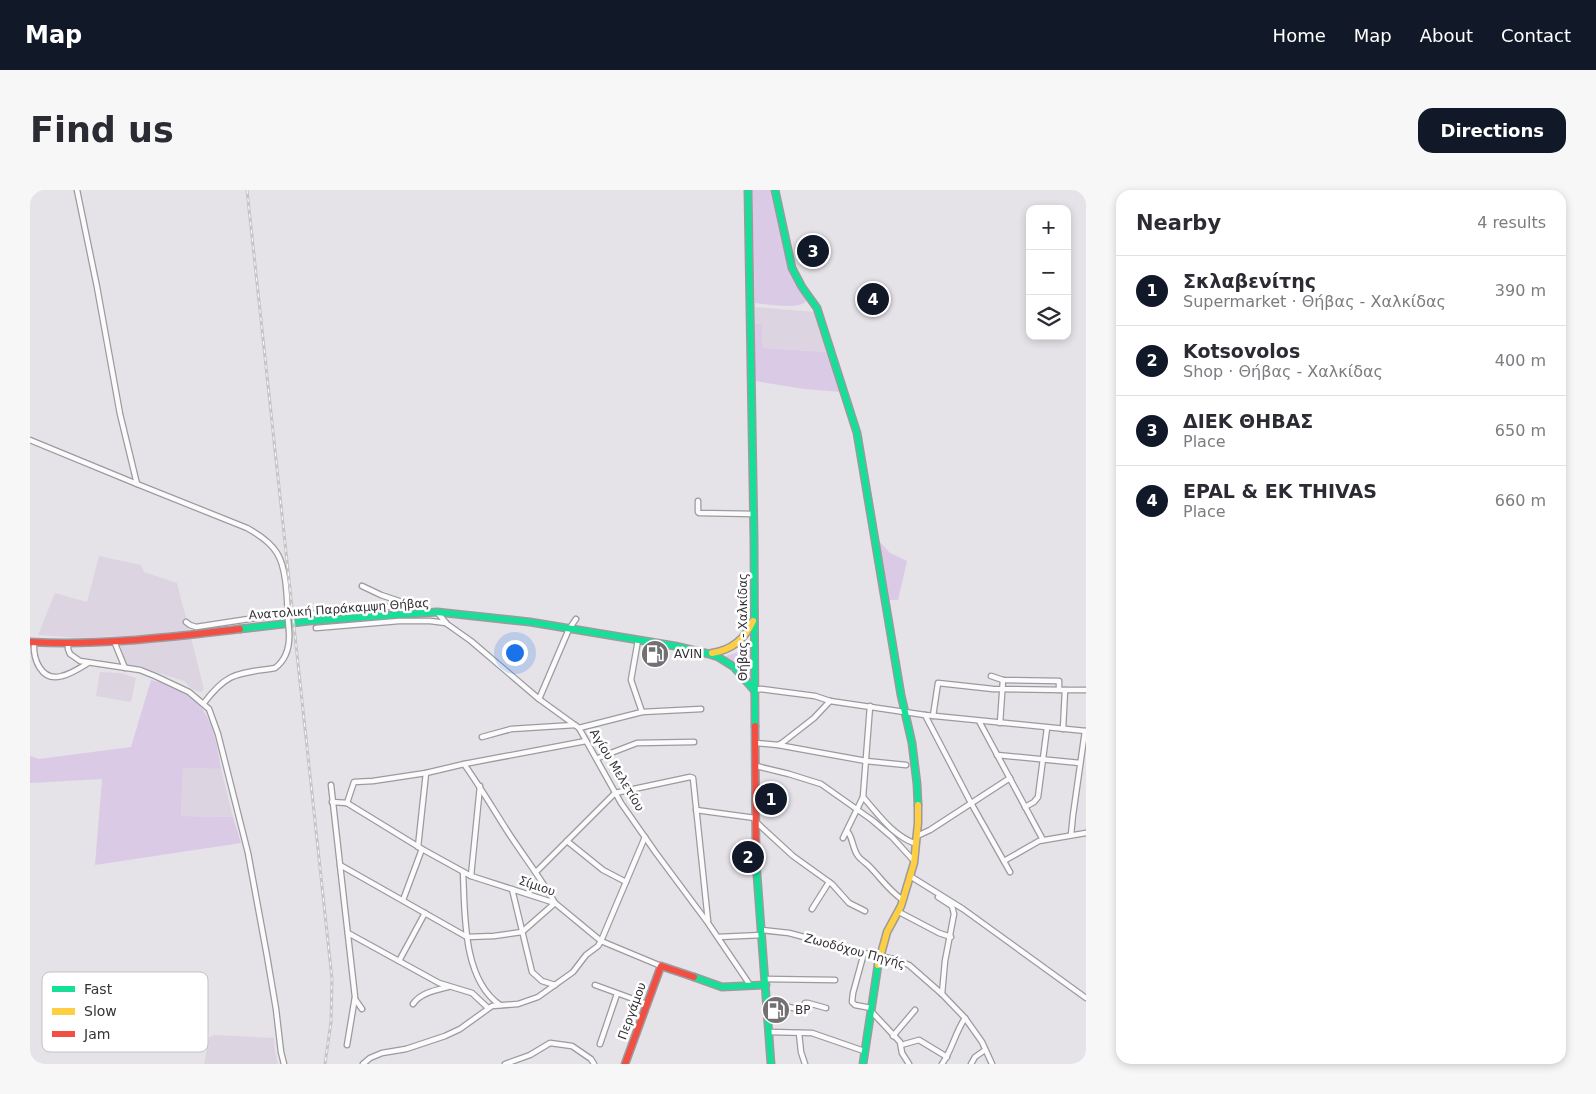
<!DOCTYPE html>
<meta charset="utf-8">
<style>
:root{--surface:#fff;--page:#f7f7f7;--text:#2b2b33;--muted:#7c7c81;--line:#e1e1e2;--accent:#111827}
body{margin:0;font-family:"DejaVu Sans",sans-serif;background:var(--page);color:var(--text)}
.controls{position:absolute;right:15px;top:15px;display:grid;overflow:hidden;border-radius:10px;box-shadow:0 2px 8px #0003}
.controls button{width:45px;height:45px;display:grid;place-items:center;padding:0;border:0;border-bottom:1px solid var(--line);background:var(--surface);color:var(--text);font:25px sans-serif}
.you{position:absolute;left:484px;top:462px;width:18px;height:18px;margin:-12px;border:4px solid #fff;border-radius:50%;background:#1a73e8;box-shadow:0 0 0 8px #1a73e833}
.badge{display:grid;place-items:center;width:32px;height:32px;border-radius:50%;background:var(--accent);color:#fff;font-size:16px;font-weight:700}
.pin{position:absolute;translate:-50% -50%;border:2px solid #fff;box-shadow:0 1px 5px #0006}
.list{margin:0;padding:0;list-style:none}
h2{display:flex;justify-content:space-between;align-items:center;height:65px;margin:0;padding:0 20px;font-size:21px}
h2 small{font-size:16px;font-weight:400;color:var(--muted)}
.list li{display:grid;grid-template-columns:32px 1fr auto;gap:15px;align-items:center;box-sizing:border-box;height:70px;padding:0 20px;border-top:1px solid var(--line)}
.list b{display:block;font-size:19px;white-space:nowrap}
.list p{margin:0;font-size:16px;white-space:nowrap;color:var(--muted)}
.list em{font-size:16px;font-style:normal;color:var(--muted)}
.icon{flex:none;width:28px;height:28px;fill:none;stroke:currentColor;stroke-width:2;stroke-linecap:round;stroke-linejoin:round}
.map{position:relative;flex:none;width:1056px;height:874px;overflow:hidden;border-radius:15px}
header{display:flex;align-items:center;gap:30px;box-sizing:border-box;height:70px;padding:0 25px;background:var(--accent);color:#fff}
header strong{font-size:24px}
nav{display:flex;gap:28px;margin-inline-start:auto;font-size:18px}
.intro{display:flex;align-items:center;justify-content:space-between;box-sizing:border-box;height:120px;padding:0 30px}
h1{margin:0;font-size:35px}
.button{padding:12px 22px;border-radius:15px;background:var(--accent);color:#fff;font-size:18px;font-weight:700}
main{display:flex;gap:30px;padding:0 30px}
aside{flex:1;background:var(--surface);border-radius:15px;box-shadow:0 2px 8px #0003}
.map>svg:first-child{display:block}
</style>
<header>
<strong>Map</strong>
<nav><a>Home</a><a>Map</a><a>About</a><a>Contact</a></nav>
</header>
<div class="intro"><h1>Find us</h1><a class="button">Directions</a></div>
<main>
<div class="map">
<svg width="1056" height="874" viewBox="0 0 1056 874">
<rect width="100%" height="100%" fill="#e5e2e8"/>
<!-- built -->
<g fill="#dcd5e1">
<polygon points="725,117 785,122 797,162 733,158 732,134 725,134"/>
<polygon points="69,366 111,375 114,382 147,393 174,499 171,502 163,500 154,491 109,477 96,475 88,446 50,448 8,445 25,403 57,412"/>
<polygon points="70,482 90,483 106,488 101,512 66,506"/>
<polygon points="153,578 191,579 203,627 151,626"/>
<polygon points="183,845 244,848 245,862 248,874 174,874 179,848"/>
</g>
<!-- green -->
<g fill="#dbcae6">
<path d="M 722,0 L 742,0 L 750,34 L 777,110 C 771,121 736,114 725,113 Z"/>
<polygon points="725,134 732,134 733,158 797,162 812,202 774,199 725,191"/>
<polygon points="848,350 860,363 877,371 868,410 859,410"/>
<polygon points="721,449 720,491 709,477 694,467 710,461"/>
<path d="M 121,490 C 174,502 184,529 191,579 L 153,578 L 151,626 L 203,627 L 211,653 L 65,675 L 72,589 L 0,593 L 0,566 L 9,569 L 101,557 Z"/>
</g>
<g fill="none" stroke-linecap="round" stroke-linejoin="round">
<defs>
<g id="street">
<path d="M 47,0 L 67,97 L 90,224 L 107,294 L 217,338 C 228,344 241,353 247,363 C 257,379 257,410 258,429"/>
<polyline points="0,250 107,294"/>
<polyline points="668,311 668,322 669,323 724,324"/>
<polyline points="332,396 351,405 390,418 395,422"/>
<polyline points="407,422 417,434 441,451 509,509 549,538 591,613 626,663 678,733 720,795"/>
<polyline points="280,424 312,420 385,415"/>
<polyline points="156,432 160,435 166,437 258,423"/>
<polyline points="286,438 369,431 400,431 416,433"/>
<polyline points="608,450 601,490 612,522"/>
<polyline points="84,451 95,478"/>
<path d="M 4,453 C 3,469 11,492 32,486 C 41,484 50,478 58,473"/>
<polyline points="38,454 38,459 40,464 50,471 110,480 125,486 159,502 179,519 188,544 218,663 237,766 246,819 251,862 254,874"/>
<polyline points="961,486 973,490 1029,491 1029,500"/>
<polyline points="724,500 731,499 785,506 800,511 895,525 1056,541"/>
<polyline points="1035,500 1056,500"/>
<polyline points="509,509 539,439 546,429"/>
<path d="M 174,513 C 198,481 208,484 245,478 C 257,469 260,455 259,441"/>
<polyline points="895,525 941,613 980,682"/>
<polyline points="903,526 908,493 963,499 1035,500 1033,539"/>
<polyline points="949,531 1013,650"/>
<polyline points="970,533 973,490"/>
<polyline points="549,538 612,522 671,519"/>
<polyline points="452,547 481,539 545,535"/>
<polyline points="726,553 748,555 752,553 784,528 800,511"/>
<polyline points="748,555 836,571 876,575"/>
<polyline points="967,565 1050,573"/>
<polyline points="568,568 607,553 664,552"/>
<polyline points="434,574 556,551"/>
<polyline points="726,576 759,584 791,594 842,630 862,647 884,671"/>
<path d="M 301,595 L 310,675 L 437,747 L 464,746 L 492,742 L 525,713 C 510,687 492,664 476,639 C 462,617 449,595 434,574 L 396,583 L 343,591 L 324,592 L 317,613"/>
<path d="M 833,607 C 849,625 862,645 886,654"/>
<polyline points="302,612 317,613"/>
<polyline points="317,613 392,659 441,686 525,713 571,751 631,776"/>
<polyline points="995,617 1004,612 1008,607 1017,538"/>
<polyline points="666,620 725,628"/>
<polyline points="725,631 763,666 802,694 819,713 835,721"/>
<path d="M 817,641 C 823,647 822,658 828,666 C 831,670 836,673 839,676 C 851,688 859,701 873,710"/>
<polyline points="1041,645 1043,625 1055,541"/>
<polyline points="887,646 900,640 980,588"/>
<polyline points="813,648 833,607 840,516"/>
<polyline points="537,651 573,680 596,692"/>
<polyline points="388,657 396,583"/>
<polyline points="974,671 1009,651 1056,643"/>
<polyline points="310,675 325,807 317,855"/>
<path d="M 433,682 C 435,722 432,789 470,815"/>
<polyline points="506,682 585,603 660,587 663,588 678,731"/>
<polyline points="441,686 450,596"/>
<polyline points="880,686 933,719 1056,808"/>
<polyline points="482,699 502,782 512,791 525,795"/>
<polyline points="908,707 922,716 924,724 915,771 912,804"/>
<polyline points="373,710 392,659"/>
<polyline points="782,719 799,692"/>
<polyline points="869,722 909,743 921,747"/>
<polyline points="731,740 759,743 834,763 864,769 879,775 912,804 935,828 952,852 962,874"/>
<polyline points="318,743 409,793 442,803 458,818"/>
<polyline points="688,747 732,745"/>
<polyline points="834,763 823,803 822,812 825,815 841,818"/>
<polyline points="369,771 395,723"/>
<polyline points="735,789 805,790"/>
<polyline points="565,795 617,814"/>
<polyline points="325,809 332,819"/>
<polyline points="737,812 772,820 775,813 778,813 796,818"/>
<path d="M 383,814 C 390,803 406,800 418,797"/>
<polyline points="841,821 870,852 872,863 879,874"/>
<polyline points="739,842 782,843 834,861"/>
<polyline points="769,843 771,862 775,874"/>
<polyline points="863,846 885,820"/>
<polyline points="570,854 587,804"/>
<polyline points="871,855 889,850 917,867"/>
<polyline points="333,874 340,868 352,863 376,859 415,846 430,839 462,816 488,814 508,807 543,782 556,765 568,756 571,751 615,647"/>
<polyline points="475,874 500,865 520,853 542,856 561,869 564,874"/>
<path d="M 912,874 C 922,860 925,843 935,828"/>
<polyline points="941,874 945,867 955,860"/>
</g>
<g id="fast">
<polyline points="718,0 724,350 725,536"/>
<polyline points="745,0 762,78 772,97 787,118 827,243 871,505 882,553 887,594 888,615"/>
<polyline points="210,439 279,431 407,422 500,432 645,456 679,464 688,467 704,477 724,500"/>
<polyline points="726,671 741,874"/>
<polyline points="664,787 692,797 736,795"/>
<polyline points="833,874 848,775"/>
</g>
<g id="slow">
<path d="M 682,463 C 702,460 715,449 723,431"/>
<polyline points="848,775 857,742 871,716 884,673 888,633 888,615"/>
</g>
<g id="jam">
<path d="M 0,452 C 70,456 140,447 210,439"/>
<polyline points="725,536 726,671"/>
<polyline points="595,874 631,776 664,787"/>
</g>
</defs>
<!-- street casing -->
<use href="#street" stroke="#9c9a9e" stroke-width="7"/>
<!-- fast casing -->
<use href="#fast" stroke="#9c9a9e" stroke-width="9"/>
<!-- slow casing -->
<use href="#slow" stroke="#9c9a9e" stroke-width="9"/>
<!-- jam casing -->
<use href="#jam" stroke="#9c9a9e" stroke-width="9"/>
<!-- street -->
<use href="#street" stroke="#fbfbfc" stroke-width="4.5"/>
<!-- fast -->
<use href="#fast" stroke="#16e098" stroke-width="6"/>
<!-- slow -->
<use href="#slow" stroke="#ffcf43" stroke-width="6"/>
<!-- jam -->
<use href="#jam" stroke="#f24e42" stroke-width="6"/>
<defs>
<polyline id="rail" points="217,0 302,789 301,832 295,874"/>
</defs>
<!-- rail casing -->
<use href="#rail" stroke="#c6c5c6" stroke-width="3"/>
<!-- rail -->
<use href="#rail" stroke="#fff" stroke-width="1" stroke-dasharray="4" stroke-linecap="butt"/>
<defs>
<polyline id="street-bridge" points="258,429 259,441"/>
</defs>
<!-- street-bridge casing -->
<use href="#street-bridge" stroke="#9c9a9e" stroke-width="7" stroke-linecap="butt"/>
<!-- street-bridge -->
<use href="#street-bridge" stroke="#fbfbfc" stroke-width="4.5"/>
</g>
<!-- icons -->
<defs>
<symbol id="fuel-disc" viewBox="-11 -11 22 22"><circle r="9.5" fill="#737074" stroke="#fff"/><path d="M-5.5-6h7V0h2V4h1.3V-2.5L3-4.5l.8-.8L6-3V5H2.5V1h-1V6h-7ZM-4.2-4.7v3.2H.2V-4.7Z" fill="#fff"/></symbol>
</defs>
<g fill-rule="evenodd">
<use href="#fuel-disc" x="609" y="448" width="32" height="32"/>
<use href="#fuel-disc" x="730" y="804" width="32" height="32"/>
</g>
<g text-anchor="middle" stroke-width="5" stroke-linejoin="round" paint-order="stroke">
<!-- street labels -->
<g font-size="12" fill="#353236" stroke="#fff">
<text transform="translate(309 419) rotate(-4)" y="4">Ανατολική Παράκαμψη Θήβας</text>
<text transform="translate(713 437) rotate(-90)" y="4">Θήβας - Χαλκίδας</text>
<text transform="translate(587 580) rotate(59)" y="4">Αγίου Μελετίου</text>
<text transform="translate(507 696) rotate(19)" y="4">Σίμιου</text>
<text transform="translate(825 761) rotate(15)" y="4">Ζωοδόχου Πηγής</text>
<text transform="translate(602 821) rotate(-70)" y="4">Περγάμου</text>
</g>
<!-- poi labels -->
<g font-size="12" fill="#353236" stroke="#fff" text-anchor="start">
<text x="644" y="468">AVIN</text>
<text x="765" y="824">BP</text>
</g>
</g>
<!-- legend -->
<rect x="12" y="782" width="166" height="80" rx="8" fill="#fff" stroke="#c2c2c3" stroke-width="1"/>
<rect x="22" y="796" width="23" height="6" fill="#16e098"/>
<rect x="22" y="818" width="23" height="7" fill="#ffcf43"/>
<rect x="22" y="841" width="23" height="6" fill="#f24e42"/>
<g font-size="14" fill="#353236">
<text x="54" y="804">Fast</text>
<text x="54" y="826">Slow</text>
<text x="54" y="849">Jam</text>
</g>
</svg>
<div class="controls">
<button>+</button>
<button>−</button>
<button><svg class="icon" aria-label="layers" viewBox="0 0 24 24"><path d="M12 4l9 5-9 5-9-5zM3 14l9 5 9-5"/></svg></button>
</div>
<div class="you"></div>
<div class="pin badge" style="left:741px;top:609px">1</div>
<div class="pin badge" style="left:718px;top:667px">2</div>
<div class="pin badge" style="left:783px;top:61px">3</div>
<div class="pin badge" style="left:843px;top:109px">4</div>
</div>
<aside>
<h2>Nearby<small>4 results</small></h2>
<ul class="list">
<li><span class="badge">1</span><div><b>Σκλαβενίτης</b><p>Supermarket · Θήβας - Χαλκίδας</p></div><em>390 m</em></li>
<li><span class="badge">2</span><div><b>Kotsovolos</b><p>Shop · Θήβας - Χαλκίδας</p></div><em>400 m</em></li>
<li><span class="badge">3</span><div><b>ΔΙΕΚ ΘΗΒΑΣ</b><p>Place</p></div><em>650 m</em></li>
<li><span class="badge">4</span><div><b>EPAL &amp; EK THIVAS</b><p>Place</p></div><em>660 m</em></li>
</ul>
</aside>
</main>
